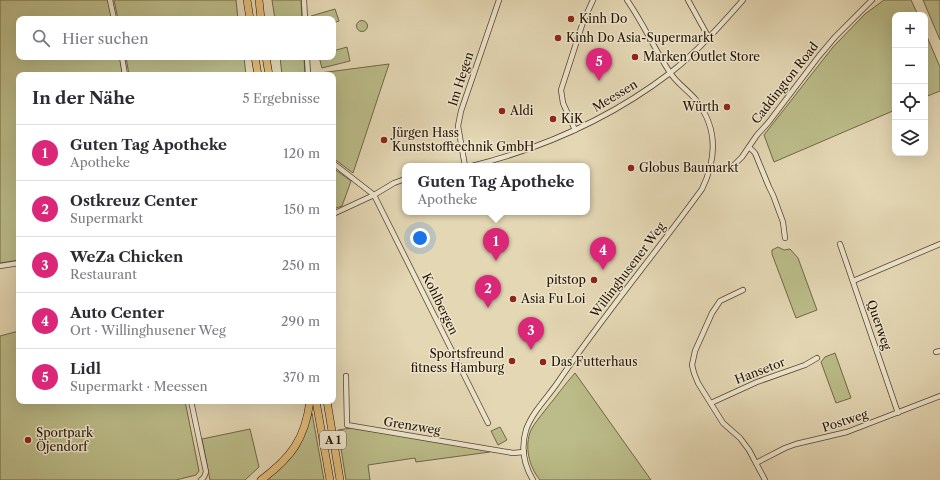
<!DOCTYPE html>
<html lang="de">
<meta charset="utf-8">
<style>
:root{--surface:#fff;--page:#f2f2f3;--text:#2b2b33;--muted:#7c7c81;--line:#e1e1e2;--accent:#db2777}
body{margin:0;font-family:"Libre Caslon Text",serif;background:var(--page);color:var(--text)}
.controls{position:absolute;right:12px;top:12px;display:grid;overflow:hidden;border-radius:8px;box-shadow:0 4px 16px #0002}
.controls button{width:36px;height:36px;display:grid;place-items:center;padding:0;border:0;border-bottom:1px solid var(--line);background:var(--surface);color:var(--text);font:20px sans-serif}
.you{position:absolute;left:420px;top:238px;width:14px;height:14px;margin:-10px;border:3px solid #fff;border-radius:50%;background:#1a73e8;box-shadow:0 0 0 6px #1a73e833}
.badge{display:grid;place-items:center;width:26px;height:26px;border-radius:50%;background:var(--accent);color:#fff;font-size:13px;font-weight:700}
.pin{position:absolute;translate:-50% -33px;filter:drop-shadow(0 1px 2px #0008)}
.pin::after{content:'';position:absolute;top:21px;width:14px;height:12px;background:inherit;clip-path:polygon(0 0,100% 0,50% 100%)}
.popup{position:absolute;left:402px;top:163px;width:188px;height:52px;box-sizing:border-box;display:grid;place-content:center;border-radius:8px;background:var(--surface);filter:drop-shadow(0 1px 3px #0005);font-size:13px;white-space:nowrap;color:var(--muted)}
.popup b{font-size:15px;color:var(--text)}
.popup::after{content:'';position:absolute;left:50%;top:100%;margin-left:-8px;border:8px solid transparent;border-top-color:var(--surface)}
.list{margin:0;padding:0;list-style:none}
h2{display:flex;justify-content:space-between;align-items:center;height:52px;margin:0;padding:0 16px;font-size:17px}
h2 small{font-size:13px;font-weight:400;color:var(--muted)}
.list li{display:grid;grid-template-columns:26px 1fr auto;gap:12px;align-items:center;box-sizing:border-box;height:56px;padding:0 16px;border-top:1px solid var(--line)}
.list b{display:block;font-size:15px;white-space:nowrap}
.list p{margin:0;font-size:13px;white-space:nowrap;color:var(--muted)}
.list em{font-size:13px;font-style:normal;color:var(--muted)}
.icon{flex:none;width:22px;height:22px;fill:none;stroke:currentColor;stroke-width:2;stroke-linecap:round;stroke-linejoin:round}
.map{position:relative;flex:none;width:940px;height:480px;overflow:hidden}
.search{position:absolute;background:var(--surface);box-shadow:0 4px 16px #0002;left:16px;top:16px;width:320px;height:44px;display:flex;align-items:center;gap:10px;box-sizing:border-box;padding:0 14px;border-radius:8px;color:var(--muted);font-size:15px}
.panel{position:absolute;background:var(--surface);box-shadow:0 4px 16px #0002;left:16px;top:72px;width:320px;height:332px;border-radius:8px}
.map>svg:first-child{display:block}
</style>
<div class="map">
<svg width="940" height="480" viewBox="0 0 940 480">
<rect width="100%" height="100%" fill="#e4d7b4"/>
<filter id="stains"><feTurbulence type="fractalNoise" baseFrequency=".005" numOctaves="4"/><feColorMatrix values="0 0 0 0 .2 0 0 0 0 .09 0 0 0 0 .02 0 0 0 .5 -.17"/></filter>
<radialGradient id="worn" r=".72"><stop offset=".6" stop-color="#630" stop-opacity="0"/><stop offset="1" stop-color="#630" stop-opacity=".3"/></radialGradient>
<!-- green -->
<g fill="#bbbc89" stroke="#706744">
<polygon points="0,0 108,0 112,19 19,19 19,57 120,57 123,75 19,75 19,260 0,263"/>
<polygon points="114,0 236,0 238,19 118,19"/>
<polygon points="272,0 301,0 302,19 275,19"/>
<polygon points="884,0 911,0 918,15 895,15 895,110 774,162 764,135 833,47 865,14"/>
<polygon points="923,0 940,0 940,40"/>
<polygon points="335,9 339,21 333,23 333,19 311,19 311,16"/>
<circle cx="362" cy="26" r="5.5"/>
<polygon points="925,32 940,67 940,91 925,97"/>
<polygon points="347,47 350,61 322,68 319,57 333,57 333,51"/>
<polygon points="126,57 244,57 246,75 129,75"/>
<polygon points="280,57 304,57 305,75 282,75"/>
<polygon points="389,64 353,173 333,158 333,75 312,74"/>
<polygon points="333,168 351,181 342,206 333,209"/>
<polygon points="778,247 784,250 790,249 798,258 817,310 796,318 772,254 772,250"/>
<polygon points="19,331 19,401 185,401 199,471 196,475 176,480 0,480 0,336"/>
<polygon points="835,353 851,398 836,403 821,362 825,357"/>
<path d="M 575,373 L 651,480 L 540,480 C 529,467 524,446 531,430 C 535,422 541,416 546,409 C 556,397 565,384 575,373 Z"/>
<polygon points="312,413 324,480 265,480 286,463 299,447"/>
<polygon points="500,427 507,440 498,445 491,431"/>
<polygon points="351,428 490,450 490,452 416,462 415,458 368,465 370,480 346,480 338,430"/>
<polygon points="250,429 259,467 245,480 210,480 202,439"/>
</g>
<g fill="none" stroke-linecap="round" stroke-linejoin="round">
<defs>
<g id="minor">
<polyline points="110,0 114,19"/>
<polyline points="304,0 305,19"/>
<polyline points="688,0 709,38"/>
<polyline points="122,57 125,75"/>
<polyline points="307,57 308,75"/>
<polyline points="575,130 563,103 561,90 583,22 593,0"/>
<polyline points="749,147 755,153 769,187 773,195 783,222 785,238"/>
<polyline points="333,163 374,195 488,423"/>
<polyline points="465,166 458,126 461,111 499,0"/>
<path d="M 472,166 C 543,148 611,118 670,73 C 697,52 720,26 743,0"/>
<polyline points="711,168 727,169 734,165 742,157 757,135 768,123 819,56 835,37 872,0"/>
<polyline points="333,214 374,195 394,183 405,179"/>
<polyline points="840,244 898,413"/>
<polyline points="0,266 19,263"/>
<polyline points="853,281 940,244"/>
<polyline points="743,290 720,301 712,313 695,351 692,365 694,373 698,383 723,423 740,438 749,450 765,480"/>
<polyline points="936,352 940,351"/>
<polyline points="346,376 347,425 513,453 524,452"/>
<polyline points="191,401 206,472 204,477 201,480"/>
<polyline points="711,403 757,382 805,365 817,358"/>
<polyline points="756,463 785,448 796,444 847,432 940,396"/>
<path d="M 533,480 C 524,465 521,447 526,430 C 532,412 548,397 558,382 C 603,316 655,254 702,189 C 717,158 718,128 696,100 C 688,90 675,82 669,71 C 654,48 643,23 627,0"/>
</g>
<g id="highway">
<polyline points="247,0 250,19"/>
<polyline points="259,0 261,19"/>
<polyline points="255,57 258,75"/>
<polyline points="266,57 269,75"/>
<polyline points="316,401 330,480"/>
<polyline points="327,401 340,480"/>
<path d="M 261,480 C 291,458 305,439 310,401"/>
</g>
</defs>
<!-- minor casing -->
<use href="#minor" stroke="#55432d" stroke-width="6"/>
<!-- highway casing -->
<use href="#highway" stroke="#251200" stroke-width="8"/>
<!-- minor -->
<use href="#minor" stroke="#ede5ce" stroke-width="4.5"/>
<!-- highway -->
<use href="#highway" stroke="#e2bc7a" stroke-width="7"/>
</g>
<!-- markers -->
<g fill="#8f2418" stroke="#ede5ce" stroke-width="1.5">
<circle cx="571" cy="19" r="4"/>
<circle cx="558" cy="38" r="4"/>
<circle cx="635" cy="57" r="4"/>
<circle cx="727" cy="107" r="4"/>
<circle cx="502" cy="111" r="4"/>
<circle cx="553" cy="119" r="4"/>
<circle cx="384" cy="140" r="4"/>
<circle cx="631" cy="168" r="4"/>
<circle cx="594" cy="280" r="4"/>
<circle cx="513" cy="299" r="4"/>
<circle cx="512" cy="361" r="4"/>
<circle cx="543" cy="362" r="4"/>
<circle cx="28" cy="440" r="4"/>
</g>
<g text-anchor="middle" stroke-width="3" stroke-linejoin="round" paint-order="stroke">
<!-- shield labels -->
<rect fill="#ede5ce" stroke="#61513e" stroke-width="1" x="320" y="431" width="26" height="18" rx="3"/>
<g font-size="11" font-weight="bold" fill="#251200">
<text x="333" y="444">A 1</text>
</g>
<!-- poi labels -->
<g font-size="12" fill="#251200" stroke="#ede5ce" text-anchor="start">
<text x="579" y="23">Kinh Do</text>
<text x="566" y="42">Kinh Do Asia-Supermarkt</text>
<text x="643" y="61">Marken Outlet Store</text>
<text x="719" y="111" text-anchor="end">Würth</text>
<text x="510" y="115">Aldi</text>
<text x="561" y="123">KiK</text>
<text x="392" y="137">Jürgen Hass<tspan x="392" dy="14">Kunststofftechnik GmbH</tspan></text>
<text x="639" y="172">Globus Baumarkt</text>
<text x="586" y="284" text-anchor="end">pitstop</text>
<text x="521" y="303">Asia Fu Loi</text>
<text x="504" y="358" text-anchor="end">Sportsfreund<tspan x="504" dy="14">fitness Hamburg</tspan></text>
<text x="551" y="366">Das Futterhaus</text>
<text x="36" y="437">Sportpark<tspan x="36" dy="14">Öjendorf</tspan></text>
</g>
<!-- street labels -->
<g font-size="12" fill="#251200" stroke="#ede5ce">
<text transform="translate(461 79) rotate(-72)" y="4">Im Hegen</text>
<text transform="translate(785 83) rotate(-52)" y="4">Caddington Road</text>
<text transform="translate(615 96) rotate(-31)" y="4">Meessen</text>
<text transform="translate(628 270) rotate(-53)" y="4">Willinghusener Weg</text>
<text transform="translate(440 304) rotate(64)" y="4">Kohlbergen</text>
<text transform="translate(879 325) rotate(71)" y="4">Querweg</text>
<text transform="translate(760 371) rotate(-21)" y="4">Hansetor</text>
<text transform="translate(845 421) rotate(-18)" y="4">Postweg</text>
<text transform="translate(412 426) rotate(9)" y="4">Grenzweg</text>
</g>
</g>
<rect width="100%" height="100%" filter="url(#stains)"/>
<rect width="100%" height="100%" fill="url(#worn)"/>
</svg>
<div class="controls">
<button>+</button>
<button>−</button>
<button><svg class="icon" aria-label="locate" viewBox="0 0 24 24"><circle cx="12" cy="12" r="6"/><path d="M12 2v4M12 18v4M2 12h4M18 12h4"/></svg></button>
<button><svg class="icon" aria-label="layers" viewBox="0 0 24 24"><path d="M12 4l9 5-9 5-9-5zM3 14l9 5 9-5"/></svg></button>
</div>
<div class="you"></div>
<div class="pin badge" style="left:496px;top:261px">1</div>
<div class="popup"><b>Guten Tag Apotheke</b>Apotheke</div>
<div class="pin badge" style="left:488px;top:308px">2</div>
<div class="pin badge" style="left:531px;top:350px">3</div>
<div class="pin badge" style="left:603px;top:270px">4</div>
<div class="pin badge" style="left:599px;top:81px">5</div>
<div class="search"><svg class="icon" aria-label="search" viewBox="0 0 24 24"><circle cx="10" cy="10" r="6"/><path d="M15 15l6 6"/></svg>Hier suchen</div>
<section class="panel">
<h2>In der Nähe<small>5 Ergebnisse</small></h2>
<ul class="list">
<li><span class="badge">1</span><div><b>Guten Tag Apotheke</b><p>Apotheke</p></div><em>120 m</em></li>
<li><span class="badge">2</span><div><b>Ostkreuz Center</b><p>Supermarkt</p></div><em>150 m</em></li>
<li><span class="badge">3</span><div><b>WeZa Chicken</b><p>Restaurant</p></div><em>250 m</em></li>
<li><span class="badge">4</span><div><b>Auto Center</b><p>Ort · Willinghusener Weg</p></div><em>290 m</em></li>
<li><span class="badge">5</span><div><b>Lidl</b><p>Supermarkt · Meessen</p></div><em>370 m</em></li>
</ul>
</section>
</div>
